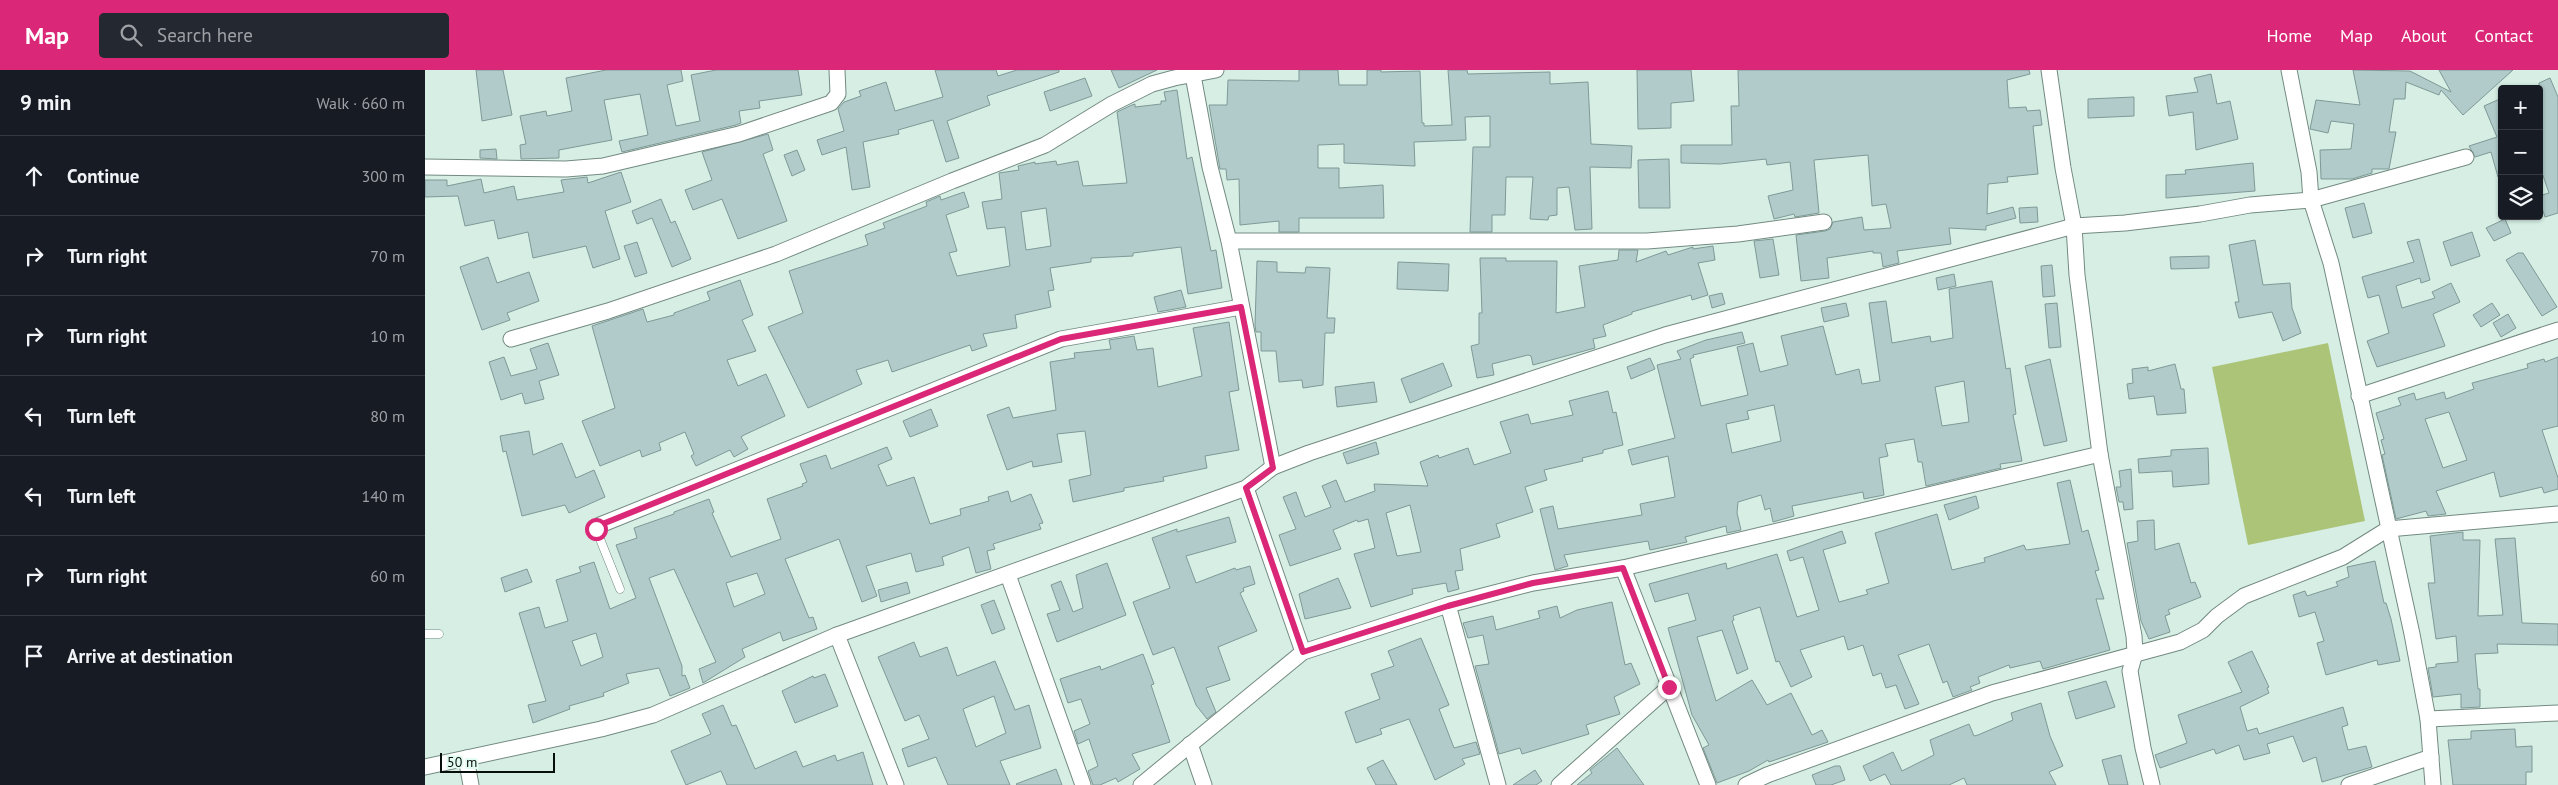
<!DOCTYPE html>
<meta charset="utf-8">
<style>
:root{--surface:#171b24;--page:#242831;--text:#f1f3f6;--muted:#9ea1a6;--line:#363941;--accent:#db2777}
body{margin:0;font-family:"PT Sans",sans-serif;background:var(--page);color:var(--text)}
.controls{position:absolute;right:15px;top:15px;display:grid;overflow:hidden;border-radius:5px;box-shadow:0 1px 4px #0004}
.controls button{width:45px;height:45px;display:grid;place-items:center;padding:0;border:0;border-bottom:1px solid var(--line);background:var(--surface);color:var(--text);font:25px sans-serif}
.scale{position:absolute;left:15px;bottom:12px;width:115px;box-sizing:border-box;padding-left:5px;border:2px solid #070f0c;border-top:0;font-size:14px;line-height:18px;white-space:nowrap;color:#070f0c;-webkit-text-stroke:4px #e3fcf1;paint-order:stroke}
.stop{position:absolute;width:15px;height:15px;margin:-11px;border:4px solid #db2777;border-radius:50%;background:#fff}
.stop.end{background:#db2777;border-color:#fff;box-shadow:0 1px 5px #0008}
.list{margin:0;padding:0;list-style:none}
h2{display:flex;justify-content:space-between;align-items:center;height:65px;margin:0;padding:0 20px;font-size:21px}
h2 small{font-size:16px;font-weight:400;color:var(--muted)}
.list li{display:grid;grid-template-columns:32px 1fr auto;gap:15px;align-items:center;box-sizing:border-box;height:80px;padding:0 20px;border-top:1px solid var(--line)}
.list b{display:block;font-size:19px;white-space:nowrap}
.list em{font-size:16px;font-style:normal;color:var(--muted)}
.icon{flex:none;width:28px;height:28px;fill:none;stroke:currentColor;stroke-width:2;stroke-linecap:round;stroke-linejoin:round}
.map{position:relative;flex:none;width:2133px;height:715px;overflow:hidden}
header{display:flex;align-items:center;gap:30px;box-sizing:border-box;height:70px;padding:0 25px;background:var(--accent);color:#fff}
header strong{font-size:24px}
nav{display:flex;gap:28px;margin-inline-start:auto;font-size:18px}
.search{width:350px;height:45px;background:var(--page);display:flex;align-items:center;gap:12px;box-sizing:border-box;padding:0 18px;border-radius:5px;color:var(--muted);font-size:19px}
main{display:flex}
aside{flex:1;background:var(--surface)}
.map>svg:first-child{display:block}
</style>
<header>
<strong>Map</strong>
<div class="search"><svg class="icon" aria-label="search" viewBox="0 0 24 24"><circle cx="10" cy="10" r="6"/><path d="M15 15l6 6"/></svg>Search here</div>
<nav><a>Home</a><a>Map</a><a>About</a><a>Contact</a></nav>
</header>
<main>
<aside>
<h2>9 min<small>Walk · 660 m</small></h2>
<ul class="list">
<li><svg class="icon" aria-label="ahead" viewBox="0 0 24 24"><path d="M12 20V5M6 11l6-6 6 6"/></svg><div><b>Continue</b></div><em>300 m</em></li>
<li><svg class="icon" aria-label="right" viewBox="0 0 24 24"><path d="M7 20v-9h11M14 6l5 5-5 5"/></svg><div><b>Turn right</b></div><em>70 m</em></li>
<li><svg class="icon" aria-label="right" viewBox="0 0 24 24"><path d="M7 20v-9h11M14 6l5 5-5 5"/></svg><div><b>Turn right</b></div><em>10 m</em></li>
<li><svg class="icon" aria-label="left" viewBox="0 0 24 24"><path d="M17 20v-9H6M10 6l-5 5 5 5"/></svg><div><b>Turn left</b></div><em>80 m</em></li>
<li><svg class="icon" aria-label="left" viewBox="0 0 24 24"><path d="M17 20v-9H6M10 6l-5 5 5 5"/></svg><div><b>Turn left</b></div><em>140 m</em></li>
<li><svg class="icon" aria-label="right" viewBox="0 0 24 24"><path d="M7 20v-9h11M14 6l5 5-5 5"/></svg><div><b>Turn right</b></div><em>60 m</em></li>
<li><svg class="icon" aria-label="arrive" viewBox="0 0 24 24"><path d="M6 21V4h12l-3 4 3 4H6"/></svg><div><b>Arrive at destination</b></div></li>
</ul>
</aside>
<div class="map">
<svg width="2133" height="715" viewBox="0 0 2133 715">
<rect width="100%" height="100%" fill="#d6eee4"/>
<!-- green -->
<polygon fill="#acc478" points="1903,273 1940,451 1823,475 1787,297"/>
<!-- building -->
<g fill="#b0cbc9" stroke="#7f9997" fill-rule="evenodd">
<polygon points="51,0 78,0 87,45 57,51"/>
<polygon points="181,0 256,0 258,11 242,15 251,56 275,51 266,5 291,0 373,0 377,25 334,31 335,38 314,41 316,53 311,55 197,82 194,71 223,65 215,24 179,30 187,70 134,80 134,88 96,89 95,75 101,74 95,46 121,41 122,46 147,41 141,8"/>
<polygon points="510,0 571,0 573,6 592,0 634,0 634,2 562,26 565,35 522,51 534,88 521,92 508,50 473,60 474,64 438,72 445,117 427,120 421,77 397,85 392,70 419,61 413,39 419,32 436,26 434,21 461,12 470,41 518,27"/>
<polygon points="686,0 732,0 694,18"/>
<polygon points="874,0 913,0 914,15 942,15 942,0 956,0 956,2 995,1 997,53 999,53 999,56 1027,55 1023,0 1042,0 1043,4 1125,2 1125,14 1163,12 1166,74 1207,76 1206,98 1165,97 1167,159 1150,160 1144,117 1132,118 1132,145 1124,146 1123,150 1105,149 1108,107 1081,107 1080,145 1067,145 1067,162 1045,162 1048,77 1065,77 1065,46 1040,47 1041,70 989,72 990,96 919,93 919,74 893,75 893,98 914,98 914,118 958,115 959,148 874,148 874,162 854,162 854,151 815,155 814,109 802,110 801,99 795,99 784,35 802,35 803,10 874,11"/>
<polygon points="1212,0 1266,0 1269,31 1246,33 1246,58 1213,59"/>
<polygon points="1313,0 1604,0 1605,4 1582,10 1584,38 1601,37 1602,41 1615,40 1617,55 1608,56 1613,104 1582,107 1583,112 1563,114 1562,144 1588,137 1591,148 1561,156 1561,160 1524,158 1526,174 1472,181 1474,193 1458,197 1456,183 1448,183 1448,181 1402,188 1404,208 1376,211 1371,165 1400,161 1405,159 1408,152 1437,147 1439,160 1466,158 1461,134 1447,136 1443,85 1389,90 1394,143 1370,147 1369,144 1349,149 1343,126 1368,120 1365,92 1342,95 1341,89 1295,94 1256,93 1256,75 1307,75 1306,36 1314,36"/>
<polygon points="1928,0 1985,1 2026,22 2014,0 2088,0 2038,45 2016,20 2014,25 1981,12 1980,29 1969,29 1964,62 1971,62 1964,99 1947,99 1947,103 1927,109 1896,109 1895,80 1926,79 1929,54 1906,51 1903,63 1885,59 1891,30 1935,35"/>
<polygon points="1786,4 1792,34 1805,31 1813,69 1771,80 1768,42 1744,46 1741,26 1773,22 1769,8"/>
<polygon points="660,8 667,26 625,41 619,22"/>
<polygon points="2125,8 2133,27 2133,143 2120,147 2114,129 2114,126 2124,123 2114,94 2114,13"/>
<path d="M 752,20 L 762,89 L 767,87 L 786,181 L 791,180 L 797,218 L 763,224 L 756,177 L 708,183 L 708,186 L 666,188 L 666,192 L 625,198 L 629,220 L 623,221 L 626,237 L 590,245 L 592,258 L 558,264 L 562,276 L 547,281 L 545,275 L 467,302 L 463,290 L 431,300 L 437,314 L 383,338 L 343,257 L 378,243 L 364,201 L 443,175 L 440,165 L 460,158 L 458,153 L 502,136 L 501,132 L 515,126 L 516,130 L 539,122 L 544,137 L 521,145 L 532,181 L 524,183 L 532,206 L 585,196 L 580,157 L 562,159 L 557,132 L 577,129 L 574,103 L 594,100 L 593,96 L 610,92 L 610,94 L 631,91 L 632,95 L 653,91 L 658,116 L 702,113 L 692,42 L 707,35 L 710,34 L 710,37 L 736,34 L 736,31 L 741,31 L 739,22 ZM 621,138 L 626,176 L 601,180 L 596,142 Z"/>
<polygon points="1709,27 1709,46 1663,48 1663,29"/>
<polygon points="2077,28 2077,106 2073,107 2066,82 2050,87 2044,76 2072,67 2059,36"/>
<polygon points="343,64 348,80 338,84 362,151 313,169 297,129 268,140 260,120 287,110 277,82"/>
<polygon points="71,79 72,89 55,88 55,80"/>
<polygon points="372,80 380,100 367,106 359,85"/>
<polygon points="1244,89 1245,138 1214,138 1213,90"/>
<polygon points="1828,93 1830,121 1741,128 1741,105 1761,104 1760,100"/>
<polygon points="196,102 206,132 180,141 195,189 168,198 161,176 108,188 103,162 73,169 69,150 40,156 33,126 0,127 0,110 22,110 22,116 56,109 59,123 89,116 92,130 139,122 136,110 162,107 163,113"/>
<polygon points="236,129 246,153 250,151 266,189 247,197 227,148 212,154 207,141"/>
<polygon points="1939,133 1947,163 1928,168 1920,138"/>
<polygon points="1612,137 1613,152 1595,153 1594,138"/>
<polygon points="2080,149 2086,163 2069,171 2061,158"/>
<polygon points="2047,162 2055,186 2026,196 2018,172"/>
<polygon points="1348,169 1354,205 1335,208 1329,171"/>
<polygon points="1994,169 2005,210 1996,213 1995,208 1971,216 1977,238 2010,228 2007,222 2026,213 2035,232 2008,244 2020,276 1952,297 1942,271 1964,263 1954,225 1943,228 1937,207 1989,192 1982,172"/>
<polygon points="1830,170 1838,215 1865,213 1867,238 1876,263 1858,271 1847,242 1814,248 1810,232 1814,232 1804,175"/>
<polygon points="212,172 222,203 210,207 199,176"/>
<polygon points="1288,176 1290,190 1273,193 1283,225 1267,230 1266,225 1207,242 1207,244 1178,255 1181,266 1168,269 1170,278 1108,295 1106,286 1103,285 1067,294 1069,305 1052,308 1046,276 1054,274 1054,243 1057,243 1055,188 1081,188 1081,191 1132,191 1131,243 1160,237 1154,196 1193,190 1194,180 1213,180 1211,192 1241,181 1243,185 1268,177 1268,179"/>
<polygon points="2093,183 2098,183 2132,237 2117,246 2081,190"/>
<polygon points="1784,186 1784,198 1746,199 1745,187"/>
<polygon points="63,187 72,213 104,202 114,231 82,243 85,250 57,260 35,197"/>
<polygon points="832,191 852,192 852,202 880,203 881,197 905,198 902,248 910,248 909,263 900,263 898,315 878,318 877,310 854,312 851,281 836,281 836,262 831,262 830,255"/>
<polygon points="973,192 1024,194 1023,221 972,219"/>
<polygon points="1627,195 1630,226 1618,227 1616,196"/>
<polygon points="1529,204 1531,216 1513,220 1511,208"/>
<polygon points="315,210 328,245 317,250 331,281 302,290 313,316 341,304 360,346 319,365 316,367 323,379 309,387 305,380 271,396 266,386 269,384 260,362 234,373 236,380 217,387 215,380 175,396 157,351 190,338 167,256 218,239 222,252 249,245 249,243 285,230 282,222"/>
<path d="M 1567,211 L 1581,299 L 1585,298 L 1591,344 L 1588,345 L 1597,391 L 1575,394 L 1576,398 L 1501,416 L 1497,392 L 1493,392 L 1489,369 L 1460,374 L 1463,386 L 1454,388 L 1459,425 L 1439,429 L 1438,422 L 1367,436 L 1369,446 L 1348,452 L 1345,438 L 1340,440 L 1336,425 L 1313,432 L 1312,443 L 1316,460 L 1302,463 L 1301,456 L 1260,467 L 1262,472 L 1225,480 L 1223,471 L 1139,485 L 1143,496 L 1130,500 L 1115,439 L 1128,436 L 1133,459 L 1217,445 L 1215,434 L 1250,427 L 1243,386 L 1207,395 L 1203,380 L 1250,368 L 1232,295 L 1256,289 L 1252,281 L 1281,270 L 1317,262 L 1320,273 L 1268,285 L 1269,287 L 1265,289 L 1276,336 L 1323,325 L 1312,277 L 1328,273 L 1335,302 L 1363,295 L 1356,266 L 1398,256 L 1411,305 L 1434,299 L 1437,314 L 1455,311 L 1444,233 L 1461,231 L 1467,273 L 1505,266 L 1506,272 L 1528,268 L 1524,219 ZM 1539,311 L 1544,352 L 1517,356 L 1510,317 ZM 1349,335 L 1356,371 L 1307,383 L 1301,354 L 1324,349 L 1322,341 Z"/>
<polygon points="756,220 761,237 733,242 729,227"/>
<polygon points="1297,223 1300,234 1287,238 1284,226"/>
<polygon points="1421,233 1424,246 1399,252 1396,238"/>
<polygon points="1632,233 1636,277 1624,278 1620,234"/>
<polygon points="2067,233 2075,245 2056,257 2048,245"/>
<polygon points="2083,244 2091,258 2076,267 2068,253"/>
<polygon points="804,252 814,320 804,322 814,380 780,386 782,398 738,407 739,411 699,418 699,421 648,432 644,410 666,405 660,361 632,364 637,392 608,397 607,391 582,400 562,345 584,337 588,348 631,340 625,292 650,288 649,283 686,279 684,270 709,266 712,280 728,278 733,317 777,306 768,258"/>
<polygon points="123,273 134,305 114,311 119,329 100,334 97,323 76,330 64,292 79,287 86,306 112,299 105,279"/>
<path d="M 2133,287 L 2133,356 L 2117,360 L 2133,408 L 2133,419 L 2119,423 L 2117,417 L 2075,427 L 2069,402 L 2011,421 L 2021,444 L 2003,446 L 2001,441 L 1971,449 L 1957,385 L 1960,384 L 1956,370 L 1959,369 L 1951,343 L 1976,335 L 1973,328 L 1989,323 L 1991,330 L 2019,322 L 2021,329 L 2049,319 L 2047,313 L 2103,298 L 2102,294 L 2119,289 L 2120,292 ZM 2024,342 L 2042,390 L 2018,398 L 2000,349 Z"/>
<polygon points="1225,288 1230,299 1206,309 1202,297"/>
<polygon points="1625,289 1642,371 1619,376 1600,296"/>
<polygon points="1018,293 1027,316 985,333 976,309"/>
<polygon points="1750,294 1756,319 1759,319 1761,343 1732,345 1729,326 1704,329 1702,314 1708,313 1707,299 1723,297 1723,301"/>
<polygon points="949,312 952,332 912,337 910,317"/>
<path d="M 1183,321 L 1188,343 L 1191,342 L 1198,375 L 1178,380 L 1178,383 L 1157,388 L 1158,391 L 1119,400 L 1122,410 L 1100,417 L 1108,442 L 1071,454 L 1075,467 L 1035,479 L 1038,500 L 1030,501 L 1034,519 L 1023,522 L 1021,513 L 987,519 L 988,524 L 946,537 L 929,484 L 950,478 L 943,449 L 933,452 L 932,450 L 908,460 L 916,479 L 865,496 L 854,465 L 871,459 L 858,427 L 871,422 L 880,447 L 906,437 L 897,416 L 911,410 L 920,432 L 950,421 L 949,414 L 1003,416 L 995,392 L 1013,385 L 1014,388 L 1043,378 L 1049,395 L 1086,383 L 1075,352 L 1103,344 L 1106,354 L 1148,345 L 1144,331 ZM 985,435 L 996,482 L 972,486 L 961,443 Z"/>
<polygon points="506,339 513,356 485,367 478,351"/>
<polygon points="104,361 108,385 137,373 151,408 169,400 180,427 144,443 140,435 97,446 81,381 78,382 75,366"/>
<polygon points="951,372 954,384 922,394 918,383"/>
<path d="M 462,377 L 467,389 L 453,395 L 462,416 L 489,407 L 505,454 L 536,445 L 535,439 L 564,431 L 563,427 L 583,421 L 586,432 L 606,424 L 618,453 L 614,454 L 616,459 L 568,474 L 570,479 L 562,481 L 566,499 L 551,503 L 544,477 L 517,487 L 519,495 L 491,502 L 486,483 L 441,496 L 452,526 L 437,532 L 414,469 L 360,489 L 384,548 L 388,547 L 392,559 L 358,571 L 355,562 L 317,579 L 320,587 L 278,613 L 274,599 L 291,592 L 249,499 L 224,508 L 257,596 L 257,606 L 260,605 L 265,618 L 245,626 L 234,598 L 201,604 L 204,613 L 178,623 L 179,626 L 144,636 L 145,639 L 108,653 L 103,635 L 121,631 L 94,543 L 114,537 L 120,558 L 143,551 L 131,510 L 156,502 L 154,497 L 169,492 L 185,539 L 211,528 L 191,475 L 212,468 L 209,458 L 249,444 L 249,442 L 284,429 L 289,442 L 287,443 L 306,487 L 356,469 L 342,429 L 378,416 L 377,414 L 382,412 L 375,394 L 401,385 L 406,399 ZM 332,503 L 340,524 L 309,537 L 301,513 ZM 171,563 L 178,587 L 156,596 L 147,571 Z"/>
<polygon points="1783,378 1784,414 1748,417 1747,401 1714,403 1713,389 1746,386 1746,380"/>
<polygon points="1706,399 1708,439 1699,440 1698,432 1694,432 1691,417 1696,417 1694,401"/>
<polygon points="1645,410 1657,462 1663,460 1674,500 1670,501 1679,529 1671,529 1685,580 1618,599 1615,591 1585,598 1584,595 1553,607 1555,613 1545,617 1547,620 1528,627 1522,611 1518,613 1504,574 1473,585 1494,634 1480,639 1471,615 1461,618 1456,603 1448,606 1438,575 1423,580 1419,566 1375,580 1387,607 1366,617 1354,591 1351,592 1335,537 1308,546 1309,550 1307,551 1323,599 1312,604 1297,560 1272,567 1291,631 1327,610 1342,635 1366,623 1387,665 1397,660 1403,672 1344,692 1343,690 1324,701 1292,713 1278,678 1284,675 1267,645 1243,558 1271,550 1263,523 1230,532 1224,514 1301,493 1302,499 1352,484 1372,547 1394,540 1378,487 1365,491 1362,481 1417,461 1421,473 1398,480 1414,532 1443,524 1441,520 1464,513 1450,463 1512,444 1527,500 1560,492 1559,488 1599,475 1601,480 1645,474 1632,413"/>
<polygon points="1551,426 1554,438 1524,450 1519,435"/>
<polygon points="804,447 811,472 761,486 771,513 810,498 811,500 825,496 830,514 818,518 819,521 815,523 832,561 793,577 805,610 781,618 791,642 782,649 771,635 749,577 728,585 708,532 745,518 727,468 752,459 752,462"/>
<polygon points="1729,450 1730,480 1754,473 1766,513 1770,512 1776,527 1743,540 1745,544 1740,546 1745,562 1724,569 1716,551 1702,473 1713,471 1712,451"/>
<polygon points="2038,462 2038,470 2055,470 2053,546 2078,545 2070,469 2090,468 2097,553 2133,554 2133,575 2072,574 2073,583 2050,584 2053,619 2055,619 2055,637 2036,638 2036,624 2008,627 2003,598 2011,597 2011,594 2033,592 2031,566 2011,569 2003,513 2010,513 2005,466"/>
<polygon points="1950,491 1959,533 1961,533 1966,549 1975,591 1953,595 1952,590 1901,605 1892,573 1899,571 1890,542 1874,547 1868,525 1880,521 1882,526 1913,516 1911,512 1924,507 1922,497"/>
<polygon points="682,493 701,545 632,572 622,544 635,540 626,515 636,511 648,542 658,538 651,505"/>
<polygon points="102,499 107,512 80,522 76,508"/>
<polygon points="913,508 926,538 880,549 874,524"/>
<polygon points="482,512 485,523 456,532 453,520"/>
<polygon points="569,530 580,559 567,564 556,535"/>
<polygon points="1187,532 1200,595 1206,593 1215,614 1189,627 1195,644 1161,655 1164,664 1097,684 1095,678 1074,684 1050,596 1064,594 1058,565 1043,568 1038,553 1068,546 1071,560 1115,548 1113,541 1132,536 1135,548 1152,540"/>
<polygon points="996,568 1024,635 1014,639 1029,678 1051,672 1055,684 1037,689 1040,694 1010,710 984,649 955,659 957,664 931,673 920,642 955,629 946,604 969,596 963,581"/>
<path d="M 489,572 L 495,587 L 522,577 L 532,606 L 570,591 L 590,640 L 604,635 L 616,678 L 575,691 L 585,715 L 523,715 L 511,687 L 483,697 L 477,679 L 504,669 L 494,645 L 480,651 L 453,587 ZM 569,626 L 581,663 L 551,677 L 538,639 Z"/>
<polygon points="1827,581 1844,617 1842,618 1844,623 1815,637 1822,661 1832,658 1834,664 1918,637 1923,655 1917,657 1923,680 1941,676 1947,697 1897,712 1891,687 1878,692 1868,666 1842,674 1845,683 1819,690 1814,675 1791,684 1789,679 1735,698 1730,685 1762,673 1753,645 1817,622 1803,592"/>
<polygon points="718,584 729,614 726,615 745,672 707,684 715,699 693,712 691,708 675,715 668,715 663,701 673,696 664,669 653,674 649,661 665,654 656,629 643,633 635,609 675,596 676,600"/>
<polygon points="400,604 413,636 370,653 357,621 388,606 389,608"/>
<polygon points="1681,611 1690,637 1651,649 1643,622"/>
<polygon points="1616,633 1625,666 1638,696 1624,702 1631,715 1542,715 1539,708 1524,715 1466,715 1460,704 1445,711 1438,696 1468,682 1477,701 1509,685 1505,670 1544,654 1549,666 1553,665 1588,650 1586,643"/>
<polygon points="298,635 307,656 311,655 330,699 371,681 378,697 410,685 412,691 438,682 448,715 302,715 296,701 261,715 246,681 286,664 277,644"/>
<polygon points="2090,659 2091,677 2107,676 2107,702 2101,702 2101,715 2028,715 2023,670 2046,669 2046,661"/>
<polygon points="1192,678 1219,715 1152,715 1167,703 1165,700"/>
<polygon points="1696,685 1703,715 1684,715 1677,690"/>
<polygon points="958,690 972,715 951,715 942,698"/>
<polygon points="1410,696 1415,696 1420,710 1406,715 1391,715 1387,705"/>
<polygon points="631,699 637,715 592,715 591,714"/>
<polygon points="1110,700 1117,711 1111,715 1088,715"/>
</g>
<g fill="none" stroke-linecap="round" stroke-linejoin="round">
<defs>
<g id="service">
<polyline points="171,459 195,519"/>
<polyline points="0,564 14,564"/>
</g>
<g id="minor">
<polyline points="767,0 785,97 804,171 848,397"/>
<polyline points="1624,0 1638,98 1649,156 1652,205 1675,384 1709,566 1710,583 1705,601 1718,678 1727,715"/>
<polyline points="1864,0 1884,102 1886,130 1906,193 1987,564 2003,649 2008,715"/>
<polyline points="0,97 141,99 178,96 314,64 406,33 413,24 412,0"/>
<polyline points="804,171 1222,171 1313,164 1399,152"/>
<polyline points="86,269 183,241 351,184 527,111 620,75 687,34 727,14 749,8 791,0"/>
<polyline points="1934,326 2133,260"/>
<polyline points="821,418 878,582"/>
<polyline points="171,459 175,455 636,269 816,237"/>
<polyline points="1198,498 1283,715"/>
<polyline points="583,505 658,715"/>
<polyline points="1023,535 1073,715"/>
<polyline points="412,565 471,715"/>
<polyline points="2003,649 2133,643"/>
<polyline points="765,674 779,715"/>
<polyline points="41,688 46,715"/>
<polyline points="0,697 176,659 228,645 412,565 821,418 848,397 884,383 1240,265 1649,156 1700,153 1775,144 1825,135 1886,130 2041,87"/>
<polyline points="716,715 878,582 1023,535 1108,513 1198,498 1675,384"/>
<polyline points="1134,715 1244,617"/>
<polyline points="1321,715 1342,705 1567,623 1755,572 1778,560 1792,546 1819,526 1918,487 1963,459 2133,444"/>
<polyline points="1924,715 2006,687"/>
</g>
</defs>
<!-- service casing -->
<use href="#service" stroke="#738a81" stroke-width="9"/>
<!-- minor casing -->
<use href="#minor" stroke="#738a81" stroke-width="17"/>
<!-- service -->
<use href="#service" stroke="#fff" stroke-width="8"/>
<!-- minor -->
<use href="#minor" stroke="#fff" stroke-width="15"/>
</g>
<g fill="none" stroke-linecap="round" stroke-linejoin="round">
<!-- route -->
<polyline stroke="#db2777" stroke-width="6" points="171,459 175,455 636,269 816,237 848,398 821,418 878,582 1023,536 1108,513 1198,498 1244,617"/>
</g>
</svg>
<div class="controls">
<button>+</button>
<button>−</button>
<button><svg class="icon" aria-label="layers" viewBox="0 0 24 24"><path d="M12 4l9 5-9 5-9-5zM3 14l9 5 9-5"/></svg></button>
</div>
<div class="scale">50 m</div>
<div class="stop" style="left:171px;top:459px"></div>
<div class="stop end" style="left:1244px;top:617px"></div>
</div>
</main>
